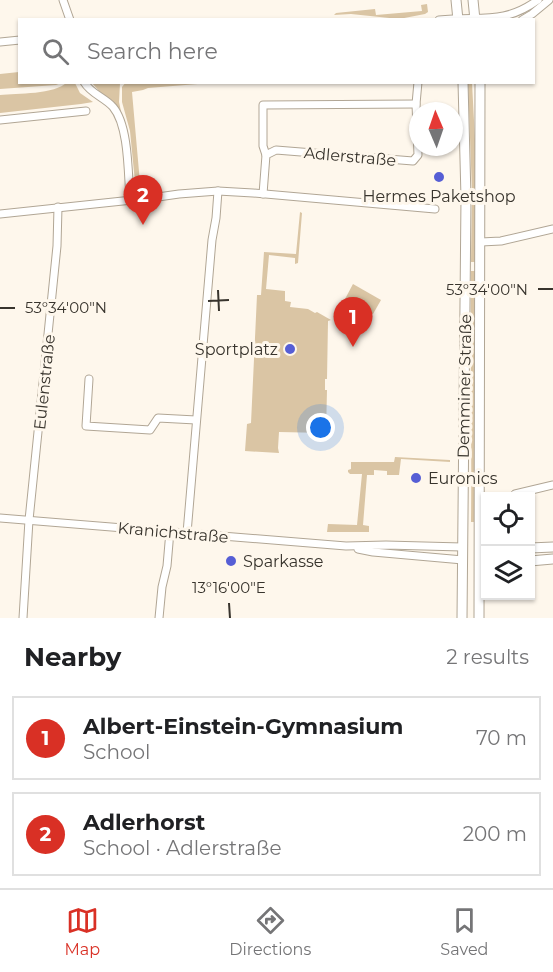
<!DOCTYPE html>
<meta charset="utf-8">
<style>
:root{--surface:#fff;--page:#f2f2f2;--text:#202124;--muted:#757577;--line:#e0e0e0;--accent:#d93025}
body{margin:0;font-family:Montserrat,sans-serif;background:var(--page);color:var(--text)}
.controls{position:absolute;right:18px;bottom:18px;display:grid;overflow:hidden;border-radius:0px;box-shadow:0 2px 4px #0004}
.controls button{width:54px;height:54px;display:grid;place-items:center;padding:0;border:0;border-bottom:2px solid var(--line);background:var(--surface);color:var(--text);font:30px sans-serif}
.compass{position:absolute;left:409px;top:102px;width:54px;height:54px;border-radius:50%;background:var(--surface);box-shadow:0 2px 4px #0004;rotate:358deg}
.you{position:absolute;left:321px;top:428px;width:21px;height:21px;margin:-15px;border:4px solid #fff;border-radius:50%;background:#1a73e8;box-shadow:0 0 0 9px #1a73e833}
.badge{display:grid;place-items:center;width:39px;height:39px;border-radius:50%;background:var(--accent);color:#fff;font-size:20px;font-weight:700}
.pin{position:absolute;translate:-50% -50px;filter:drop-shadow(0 2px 3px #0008)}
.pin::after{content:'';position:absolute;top:32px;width:21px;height:18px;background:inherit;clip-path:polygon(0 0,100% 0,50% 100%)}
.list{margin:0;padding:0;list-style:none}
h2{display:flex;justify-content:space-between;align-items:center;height:78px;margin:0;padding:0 24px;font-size:26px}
h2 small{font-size:20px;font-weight:400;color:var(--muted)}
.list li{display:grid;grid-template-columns:39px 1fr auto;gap:18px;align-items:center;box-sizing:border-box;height:84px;margin:0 12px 12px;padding:0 12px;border:2px solid var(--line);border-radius:0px}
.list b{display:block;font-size:22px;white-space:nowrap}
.list p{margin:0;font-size:20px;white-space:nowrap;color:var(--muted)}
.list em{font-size:20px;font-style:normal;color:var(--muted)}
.icon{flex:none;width:33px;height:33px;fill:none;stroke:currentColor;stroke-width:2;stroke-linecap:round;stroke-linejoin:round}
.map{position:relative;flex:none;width:553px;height:618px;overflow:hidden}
.search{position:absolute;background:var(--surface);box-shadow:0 2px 4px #0004;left:18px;right:18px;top:18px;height:66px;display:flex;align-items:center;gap:15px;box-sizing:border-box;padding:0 21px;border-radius:0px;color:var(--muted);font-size:22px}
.sheet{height:270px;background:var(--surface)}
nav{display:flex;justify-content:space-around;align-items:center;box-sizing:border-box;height:84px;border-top:2px solid var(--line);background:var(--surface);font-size:16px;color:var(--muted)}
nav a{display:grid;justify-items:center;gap:3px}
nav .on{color:var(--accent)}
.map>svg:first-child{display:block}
</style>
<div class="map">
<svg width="553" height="618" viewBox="0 0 553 618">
<rect width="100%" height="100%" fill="#fef7ec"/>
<!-- green -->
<g fill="#dac5a4">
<polygon points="427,4 428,12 425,14 399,19 351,14 334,15 336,13 375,9 376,15 422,11 421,5"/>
<polygon points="19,72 20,82 61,83 56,85 0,89 0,74"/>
<path d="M 67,82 L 75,83 L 80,93 L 93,102 L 81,104 L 0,113 L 0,95 C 17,93 55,95 67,82 Z"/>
<polygon points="126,82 210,83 148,88 143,90 132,92 140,183 147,183 147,187 142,188 137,186 135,182 130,131 122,102 122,87"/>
<polygon points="92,83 120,83 119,102 122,116 116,106 100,92"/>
<polygon points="468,83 472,83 476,158 476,262 471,262 472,192"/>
<polygon points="300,212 302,213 298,263 295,264 295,258 269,255 266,289 285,291 285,301 291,302 290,307 308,309 315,313 317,312 331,320 328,321 327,379 325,379 325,390 327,390 326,433 279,432 278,448 279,453 245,451 247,424 251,423 257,295 261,295 264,252 296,254"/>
<path d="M 471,271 L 476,271 L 474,522 L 471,522 C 472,439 470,355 471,271 Z"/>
<polygon points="353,284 381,300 373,314 345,299"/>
<polygon points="395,457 450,460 450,462 401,459 399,475 387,475 387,471 374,470 374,475 367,475 363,525 369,526 369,532 327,532 328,524 357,525 362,474 350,474 348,472 348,470 351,469 351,462 394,462"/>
</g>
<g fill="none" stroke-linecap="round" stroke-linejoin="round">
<defs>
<g id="street">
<polyline points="63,0 70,20"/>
<path d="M 439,20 C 479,15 502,26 538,0"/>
<polyline points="522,20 532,14 549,0"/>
<polyline points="0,42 20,40"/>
<path d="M 84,82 C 91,94 104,97 113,107 C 129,126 128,174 130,199"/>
<polyline points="0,120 86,111"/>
<polyline points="266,155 263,146 263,105 416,104"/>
<polyline points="263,194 266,155 276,150 413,161 418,155 416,104 418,82"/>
<polyline points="0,214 151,198 179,194 218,191 253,193 435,209"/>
<polyline points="481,242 501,241 553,229"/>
<polyline points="89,379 86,426 150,430 158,418 196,420"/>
<polyline points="515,494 553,485"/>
<polyline points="0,518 346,546 386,545 462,547"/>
<polyline points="187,533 212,240 216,218 218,191"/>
<polyline points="358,549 373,552 463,560"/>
<polyline points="23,618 29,520 57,246 58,207"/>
<polyline points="159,618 162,587 167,566 170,531"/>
</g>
<g id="secondary">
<polyline points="456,0 458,20"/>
<polyline points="473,0 475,20"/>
<polyline points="530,548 553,547"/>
<polyline points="530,561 553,559"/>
<polyline points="462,618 466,198 463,82"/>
<polyline points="479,618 480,82"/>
</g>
</defs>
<!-- street casing -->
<use href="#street" stroke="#b1a695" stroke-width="9"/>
<!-- secondary casing -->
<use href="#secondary" stroke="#b1a695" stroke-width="11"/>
<!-- street -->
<use href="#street" stroke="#fff" stroke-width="7"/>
<!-- secondary -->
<use href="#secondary" stroke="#fff" stroke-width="9"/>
</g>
<!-- ticks -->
<path fill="none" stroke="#38342d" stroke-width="2" d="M 538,289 L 553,289M 218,290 L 219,311M 208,301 L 229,300M 0,308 L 15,308M 229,603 L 230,618"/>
<!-- markers -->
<g fill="#565ed5" stroke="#fef7ec" stroke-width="2">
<circle cx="439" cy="177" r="6"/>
<circle cx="290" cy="349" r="6"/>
<circle cx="416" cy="478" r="6"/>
<circle cx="231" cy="561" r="6"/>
</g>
<g text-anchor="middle" stroke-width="6" stroke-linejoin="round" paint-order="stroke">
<!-- street labels -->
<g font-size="16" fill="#38342d" stroke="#fef7ec">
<text transform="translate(350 156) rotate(5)" y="6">Adlerstraße</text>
<text transform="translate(44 382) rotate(-84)" y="6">Eulenstraße</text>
<text transform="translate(464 386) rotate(-89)" y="6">Demminer Straße</text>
<text transform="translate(173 532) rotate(5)" y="6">Kranichstraße</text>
</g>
<!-- poi labels -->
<g font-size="16" fill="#38342d" stroke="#fef7ec" text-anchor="start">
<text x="439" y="202" text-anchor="middle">Hermes Paketshop</text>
<text x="278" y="355" text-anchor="end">Sportplatz</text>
<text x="428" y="484">Euronics</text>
<text x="243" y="567">Sparkasse</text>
</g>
</g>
<g font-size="15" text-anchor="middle" fill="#38342d" stroke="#fef7ec" stroke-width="6" stroke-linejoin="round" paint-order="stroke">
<text x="487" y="295">53°34'00"N</text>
<text x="66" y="313">53°34'00"N</text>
<text x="229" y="593">13°16'00"E</text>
</g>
</svg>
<div class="controls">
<button><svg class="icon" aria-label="locate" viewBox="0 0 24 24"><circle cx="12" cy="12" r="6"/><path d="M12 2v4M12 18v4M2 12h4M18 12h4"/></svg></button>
<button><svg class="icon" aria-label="layers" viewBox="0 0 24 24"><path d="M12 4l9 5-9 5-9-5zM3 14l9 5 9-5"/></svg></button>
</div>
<svg class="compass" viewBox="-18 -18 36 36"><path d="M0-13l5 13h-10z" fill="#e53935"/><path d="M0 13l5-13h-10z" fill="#757577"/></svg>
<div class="you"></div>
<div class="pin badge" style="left:353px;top:347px">1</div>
<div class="pin badge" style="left:143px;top:225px">2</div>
<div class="search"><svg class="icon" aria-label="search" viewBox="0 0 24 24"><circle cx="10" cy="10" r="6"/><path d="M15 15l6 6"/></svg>Search here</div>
</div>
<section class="sheet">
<h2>Nearby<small>2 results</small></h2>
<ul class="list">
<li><span class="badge">1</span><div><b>Albert-Einstein-Gymnasium</b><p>School</p></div><em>70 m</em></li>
<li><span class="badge">2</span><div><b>Adlerhorst</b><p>School · Adlerstraße</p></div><em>200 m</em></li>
</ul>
</section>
<nav>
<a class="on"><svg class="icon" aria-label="map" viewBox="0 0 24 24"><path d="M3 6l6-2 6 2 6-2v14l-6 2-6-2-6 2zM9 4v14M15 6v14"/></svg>Map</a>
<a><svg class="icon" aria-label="directions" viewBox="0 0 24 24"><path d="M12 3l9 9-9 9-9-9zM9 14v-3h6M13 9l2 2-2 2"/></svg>Directions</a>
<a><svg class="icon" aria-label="saved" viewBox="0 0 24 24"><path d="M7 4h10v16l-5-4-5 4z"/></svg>Saved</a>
</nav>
